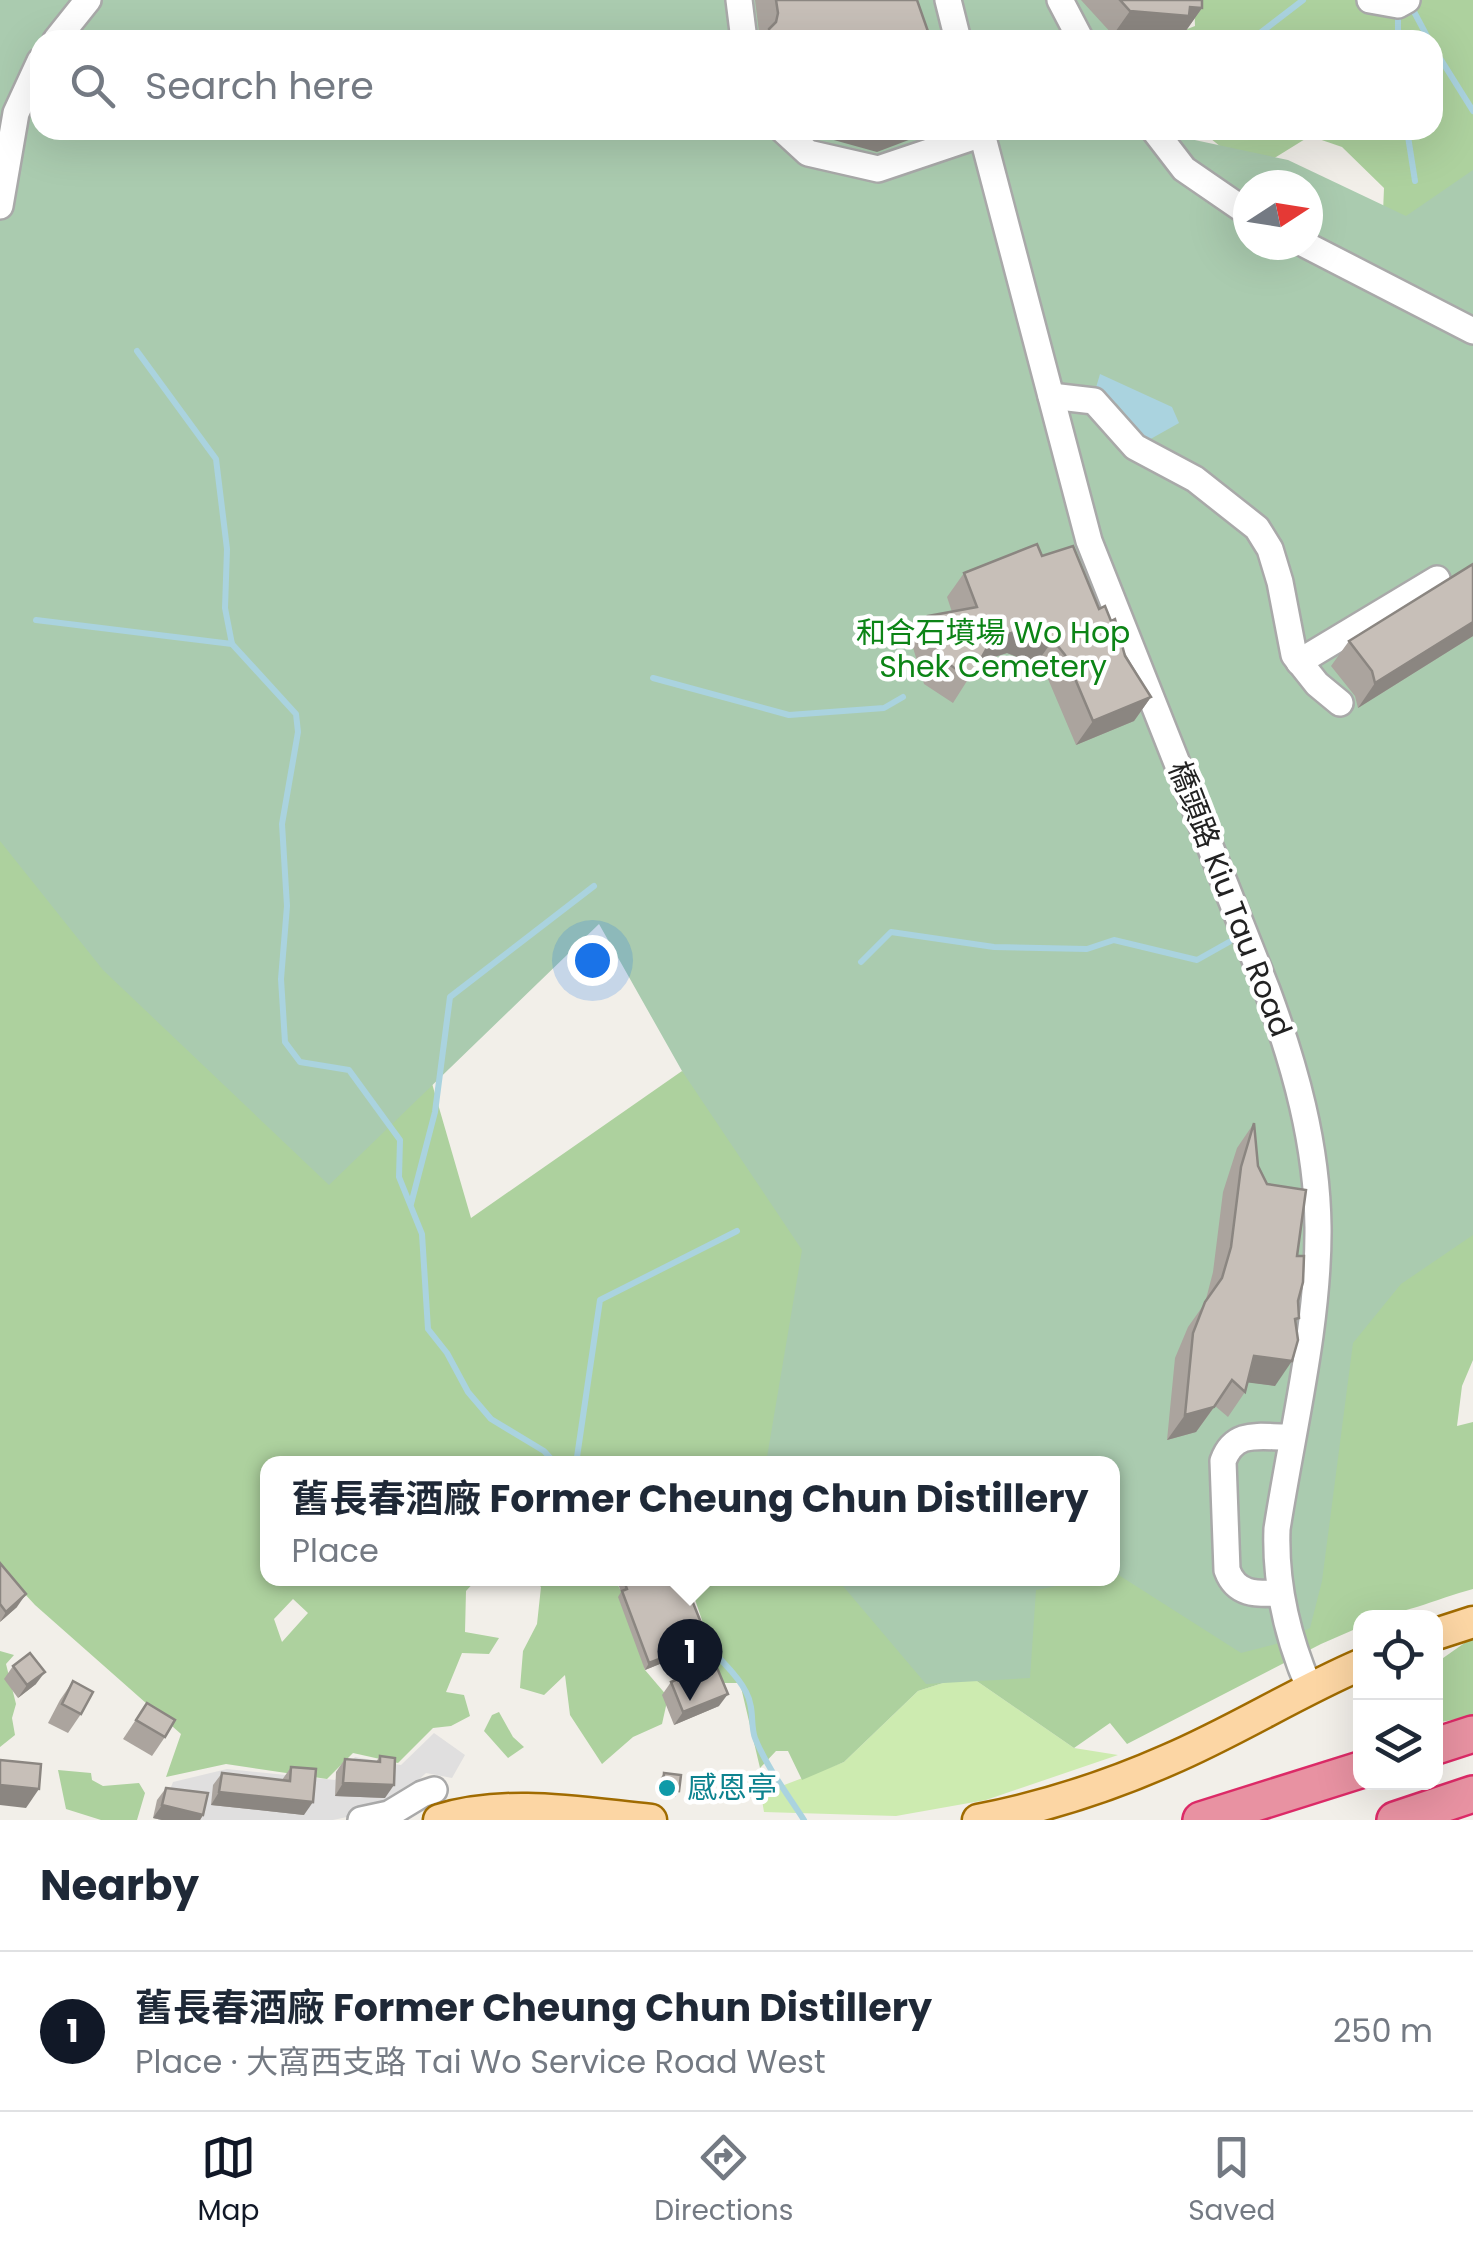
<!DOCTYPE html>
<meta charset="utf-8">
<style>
:root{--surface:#fff;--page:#f2f2f3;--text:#1f2937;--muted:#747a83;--line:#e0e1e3;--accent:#111827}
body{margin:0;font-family:Poppins,"Noto Sans TC",sans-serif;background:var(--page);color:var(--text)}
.controls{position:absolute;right:30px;bottom:30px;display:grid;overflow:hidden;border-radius:20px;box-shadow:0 10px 40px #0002}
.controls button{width:90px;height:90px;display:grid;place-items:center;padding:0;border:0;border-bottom:2px solid var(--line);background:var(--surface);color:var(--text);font:50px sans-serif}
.compass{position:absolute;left:1233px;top:170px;width:90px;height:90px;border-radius:50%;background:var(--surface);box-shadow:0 10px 40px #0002;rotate:78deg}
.you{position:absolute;left:592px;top:960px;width:35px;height:35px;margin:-25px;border:8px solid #fff;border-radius:50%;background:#1a73e8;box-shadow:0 0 0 15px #1a73e833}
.badge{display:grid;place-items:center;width:65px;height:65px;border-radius:50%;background:var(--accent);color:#fff;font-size:32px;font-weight:700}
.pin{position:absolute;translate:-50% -82px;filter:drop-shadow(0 2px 5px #0008)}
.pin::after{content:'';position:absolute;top:52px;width:35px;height:30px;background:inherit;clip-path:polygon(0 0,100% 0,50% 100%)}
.popup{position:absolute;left:260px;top:1456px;width:860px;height:130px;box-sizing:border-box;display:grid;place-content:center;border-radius:20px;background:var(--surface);filter:drop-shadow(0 2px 8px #0005);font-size:32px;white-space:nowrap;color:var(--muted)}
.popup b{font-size:38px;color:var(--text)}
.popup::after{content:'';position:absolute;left:50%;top:100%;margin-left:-20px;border:20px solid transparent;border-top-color:var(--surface)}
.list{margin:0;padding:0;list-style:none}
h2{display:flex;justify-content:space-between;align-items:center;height:130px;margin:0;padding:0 40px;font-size:42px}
h2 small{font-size:32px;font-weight:400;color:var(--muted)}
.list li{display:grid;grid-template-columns:65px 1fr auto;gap:30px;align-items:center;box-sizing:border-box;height:160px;padding:0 40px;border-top:2px solid var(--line)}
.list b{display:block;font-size:38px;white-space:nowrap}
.list p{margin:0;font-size:32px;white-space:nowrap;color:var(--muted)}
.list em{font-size:32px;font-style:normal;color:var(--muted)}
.icon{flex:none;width:55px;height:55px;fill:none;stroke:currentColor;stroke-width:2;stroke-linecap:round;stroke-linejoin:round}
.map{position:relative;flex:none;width:1473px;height:1820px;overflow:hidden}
.search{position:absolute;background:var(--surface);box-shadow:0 10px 40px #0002;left:30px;right:30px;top:30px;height:110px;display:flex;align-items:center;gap:25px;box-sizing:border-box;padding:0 35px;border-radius:30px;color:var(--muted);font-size:38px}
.sheet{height:290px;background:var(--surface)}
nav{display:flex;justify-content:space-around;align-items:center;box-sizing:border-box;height:140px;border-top:2px solid var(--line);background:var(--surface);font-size:28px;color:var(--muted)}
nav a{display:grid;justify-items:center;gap:5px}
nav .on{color:var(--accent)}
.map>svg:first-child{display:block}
</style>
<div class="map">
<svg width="1473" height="1820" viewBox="0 0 1473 1820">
<rect width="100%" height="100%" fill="#f2efe9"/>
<!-- residential -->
<polygon fill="#e0dfdf" points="434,1733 465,1755 452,1778 426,1773 389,1808 333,1820 158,1820 173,1782 227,1769 335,1780 355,1757 401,1765"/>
<!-- grass -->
<polygon fill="#cdebb0" points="968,1675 1074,1748 1118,1755 986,1800 896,1816 764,1812 761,1794 844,1762 918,1691"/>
<!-- forest -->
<g fill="#add19e" fill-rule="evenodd">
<polygon points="1194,0 1473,0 1473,247 1382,237 1384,188 1342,147 1310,136 1252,172 1200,130 1433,130 1433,40 1159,40 1195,26"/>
<path d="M 0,231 L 400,973 L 471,1218 L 682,1071 L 1301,1494 L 1473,934 L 1473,1360 L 1462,1386 L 1457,1426 L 1473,1422 L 1473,1589 C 1436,1599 1398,1617 1360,1618 L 1360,1627 L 1321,1644 L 1127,1744 L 1110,1723 L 1074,1748 L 968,1675 L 918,1691 L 844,1762 L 802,1780 L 788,1751 L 776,1751 L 760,1768 L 740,1683 L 710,1683 L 705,1629 L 688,1579 L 1112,1578 L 1112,1464 L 268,1464 L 268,1578 L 477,1579 L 466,1591 L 465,1632 L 499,1638 L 489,1654 L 462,1653 L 446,1692 L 464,1695 L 470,1716 L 451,1726 L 433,1728 L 398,1763 L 353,1753 L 327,1779 L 226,1764 L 166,1777 L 181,1734 L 35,1605 L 0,1567 ZM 293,1599 L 308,1613 L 282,1642 L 274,1619 Z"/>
<polygon points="534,1579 615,1579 632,1614 645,1670 668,1697 662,1724 633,1737 602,1764 570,1715 565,1675 544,1695 520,1688 523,1651 537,1624 541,1587"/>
<polygon points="1473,1637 1473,1716 1436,1723 1436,1663"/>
<polygon points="0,1651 14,1655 6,1664 16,1704 12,1718 15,1735 0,1747"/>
<polygon points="499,1712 513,1737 524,1747 508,1758 484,1731 492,1715"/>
<polygon points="58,1770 91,1773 92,1780 103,1786 139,1783 145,1793 137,1820 101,1820 66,1809"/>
</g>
<!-- cemetery -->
<g fill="#aacbaf" fill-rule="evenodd">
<path d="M 0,0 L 1188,0 L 1184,40 L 40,40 L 40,130 L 1176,130 L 1176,136 L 1288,160 L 1406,216 L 1473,170 L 1473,1235 L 1401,1284 L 1353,1343 L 1322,1581 L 1310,1628 L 1276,1644 L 1241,1653 L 1117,1574 L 1113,1574 L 1112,1464 L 766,1463 L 802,1250 L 682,1071 L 599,924 L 329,1185 L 103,970 L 0,841 ZM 1248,185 L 1308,185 L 1308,245 L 1248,245 Z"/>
<polygon points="837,1579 1092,1579 1036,1590 1030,1678 926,1684"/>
</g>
<!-- water -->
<polygon fill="#aad3df" points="1100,374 1172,407 1179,423 1147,441 1117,404 1095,391"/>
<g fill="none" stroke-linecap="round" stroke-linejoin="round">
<!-- stream -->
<g stroke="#aad3df" stroke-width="6">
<polyline points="1411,6 1429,40"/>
<polyline points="1251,40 1303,0"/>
<polyline points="1398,40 1398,11"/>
<polyline points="1433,47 1473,111"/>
<polyline points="1407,130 1415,181"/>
<polyline points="137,351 216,459 227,549 225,608 232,644 296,714 298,732 282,824 287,906 281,979 285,1042 300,1062 349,1070 400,1140 399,1177 422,1234 428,1329 447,1353 468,1392 491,1419 544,1451 556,1464"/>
<polyline points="36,620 232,644"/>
<polyline points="653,678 789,715 884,708 903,697"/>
<polyline points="861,962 891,932 994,947 1087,949 1114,940 1197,960 1229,942"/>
<polyline points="411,1204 435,1112 450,997 594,886"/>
<polyline points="576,1464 600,1300 737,1231"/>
<path d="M 703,1636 C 714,1658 735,1669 746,1692 C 755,1709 750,1725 755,1738 C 766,1766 788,1795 804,1820"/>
</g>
<defs>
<g id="minor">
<polyline points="739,0 744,40"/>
<polyline points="948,0 958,40"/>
<polyline points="1060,0 1081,40"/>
<polyline points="1370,0 1398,5 1407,0"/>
<polyline points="56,40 88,0"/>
<polyline points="783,130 808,153 878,169 982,134"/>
<path d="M 981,130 L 1089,541 L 1267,990 C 1295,1066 1317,1144 1318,1227 C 1319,1324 1292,1432 1277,1529 C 1275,1584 1287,1636 1309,1687"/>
<polyline points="1154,130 1184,169 1248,213"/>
<polyline points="0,206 16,113 40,61"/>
<polyline points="1306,245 1473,331"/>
<polyline points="1051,396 1094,401 1135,447 1195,479 1257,528 1270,549 1280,582 1294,655 1317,684 1340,703"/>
<polyline points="1299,662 1437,579"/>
<path d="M 1279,1593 C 1256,1594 1236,1595 1227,1570 L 1223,1461 C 1235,1428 1262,1438 1291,1437"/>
<polyline points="361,1820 389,1814 422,1794 434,1790"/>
</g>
<g id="major">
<polyline points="1436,1634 1473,1622"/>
<path d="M 439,1820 C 508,1799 581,1813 651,1820"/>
<path d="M 978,1820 C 1044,1807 1107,1787 1168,1760 C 1234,1732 1295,1693 1360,1665"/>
</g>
<g id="highway">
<polyline points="1436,1746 1473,1734"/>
<polyline points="1201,1820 1360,1770"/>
<polyline points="1395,1820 1473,1794"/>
</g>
</defs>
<!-- minor casing -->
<use href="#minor" stroke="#a9a9a9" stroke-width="30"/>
<!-- major casing -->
<use href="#major" stroke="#a06b00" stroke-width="35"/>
<!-- highway casing -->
<use href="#highway" stroke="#dc2a67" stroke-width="40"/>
<!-- minor -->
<use href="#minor" stroke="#fff" stroke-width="25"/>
<!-- major -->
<use href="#major" stroke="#fcd6a4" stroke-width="30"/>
<!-- highway -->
<use href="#highway" stroke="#e892a2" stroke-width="35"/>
</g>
<!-- wall -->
<g fill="#aba49e">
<polygon points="755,0 917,0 931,40 760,40"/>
<polygon points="1081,0 1202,0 1202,8 1185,32 1178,32 1172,40 1113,35"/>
<polygon points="1042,556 1099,609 1151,697 1134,721 1076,745 1048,679 1036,664 1007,653 979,662 953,703 924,684 911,641 928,616 952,612 947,597 964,573"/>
<polygon points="1473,564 1473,636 1358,708 1355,696 1331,666 1349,641"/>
<polygon points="1254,1123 1258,1166 1297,1256 1299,1318 1295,1323 1275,1386 1248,1382 1245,1392 1228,1417 1215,1406 1196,1432 1167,1440 1175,1358 1188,1327 1205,1303 1213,1272 1223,1192 1237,1148"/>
<polygon points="0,1563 17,1607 0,1622"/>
<polygon points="616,1578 683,1578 704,1646 645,1670 618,1597 621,1592"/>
<polygon points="13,1666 36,1684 18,1698 4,1679"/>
<polygon points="73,1681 81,1714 68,1733 48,1723 60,1700"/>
<polygon points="671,1682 719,1706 674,1725 662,1695"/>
<polygon points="147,1703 165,1737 152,1756 123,1739"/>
<polygon points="380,1756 385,1798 335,1796 336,1772 345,1759 376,1762"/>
<polygon points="291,1767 304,1815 211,1805 213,1785 222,1773 282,1780"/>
<polygon points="664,1773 675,1797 658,1795 660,1779"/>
<polygon points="166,1788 203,1815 200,1820 162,1820 153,1818 157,1800"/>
</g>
<!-- shaded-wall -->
<g fill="#8b8681">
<polygon points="1190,7 1202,8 1185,32 1178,32 1172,40 1113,35 1130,11"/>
<polygon points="815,130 919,130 914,138 877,152 812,134"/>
<polygon points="1473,622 1473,636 1358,708 1375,683"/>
<polygon points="1024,629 1053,640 1036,664 1007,653 975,663 992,639"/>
<polygon points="1151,697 1134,721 1076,745 1093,721"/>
<polygon points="1254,1356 1292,1361 1275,1386 1236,1381"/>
<polygon points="1214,1407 1196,1432 1167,1440 1185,1415"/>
<polygon points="26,1594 17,1607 0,1622 6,1612"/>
<polygon points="708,1640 704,1646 645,1670 649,1663"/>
<polygon points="45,1672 36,1684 18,1698 27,1685"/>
<polygon points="728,1694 719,1706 674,1725 683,1712"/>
<polygon points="343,1783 394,1785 385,1798 335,1796"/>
<polygon points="0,1785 39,1789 26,1808 0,1805"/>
<polygon points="663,1789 679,1791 675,1797 658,1795"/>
<polygon points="219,1792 313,1802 304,1815 211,1805"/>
<polygon points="162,1805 203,1815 200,1820 162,1820 153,1818"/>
</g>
<!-- building -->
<g fill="#c7bfb8" stroke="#8b8681" stroke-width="2.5">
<polygon points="776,0 917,0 931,40 771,40 769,29 776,22 778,13"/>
<polygon points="1120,0 1202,0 1202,8 1190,7 1189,16 1130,11"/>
<polygon points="1037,544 1042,556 1073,546 1099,609 1105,606 1111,621 1115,619 1125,656 1151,697 1093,721 1065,655 1053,640 1024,629 992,639 970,678 941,659 928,616 977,607 964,573"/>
<polygon points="1473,564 1473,622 1375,683 1372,671 1349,641"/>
<polygon points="1254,1123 1258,1166 1267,1184 1306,1190 1297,1256 1304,1256 1303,1282 1298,1301 1299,1318 1295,1319 1298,1340 1292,1361 1254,1356 1245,1392 1232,1380 1214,1407 1185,1415 1193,1333 1205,1302 1222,1278 1231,1247 1241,1167"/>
<polygon points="0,1563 26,1594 6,1612 0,1604"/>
<polygon points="623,1578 683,1578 708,1640 649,1663 622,1591 627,1589"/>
<polygon points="30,1653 45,1672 27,1685 13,1666"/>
<polygon points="715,1663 728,1694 683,1712 671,1682"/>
<polygon points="73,1681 93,1692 81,1714 62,1704"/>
<polygon points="147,1703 175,1720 165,1737 136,1720"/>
<polygon points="380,1756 395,1758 394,1785 343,1783 345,1759 380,1762"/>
<polygon points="0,1760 41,1764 39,1789 0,1785"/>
<polygon points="291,1767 316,1769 313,1802 219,1792 222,1773 290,1781"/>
<polygon points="664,1773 681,1775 679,1791 663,1789"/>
<polygon points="166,1788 208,1793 203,1815 162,1805"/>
</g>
<!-- markers -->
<circle fill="#0f9aa8" stroke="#fff" stroke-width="4" cx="667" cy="1788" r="10"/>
<g text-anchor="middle" stroke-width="9" stroke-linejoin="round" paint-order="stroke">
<!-- park labels -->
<g font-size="30" fill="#0c8416" stroke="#fff">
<text x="993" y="643">和合石墳場 Wo Hop<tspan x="993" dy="34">Shek Cemetery</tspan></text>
</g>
<!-- street labels -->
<g font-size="30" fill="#222" stroke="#fff">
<text transform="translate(1230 899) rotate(69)" y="10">橋頭路 Kiu Tau Road</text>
</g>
<!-- culture labels -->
<g font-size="30" fill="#0d838f" stroke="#fff" text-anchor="start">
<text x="687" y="1798">感恩亭</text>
</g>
</g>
</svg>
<div class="controls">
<button><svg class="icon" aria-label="locate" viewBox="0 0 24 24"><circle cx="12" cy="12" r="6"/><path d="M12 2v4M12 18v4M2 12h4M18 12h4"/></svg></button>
<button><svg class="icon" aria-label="layers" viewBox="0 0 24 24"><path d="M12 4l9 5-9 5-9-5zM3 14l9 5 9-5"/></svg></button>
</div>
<svg class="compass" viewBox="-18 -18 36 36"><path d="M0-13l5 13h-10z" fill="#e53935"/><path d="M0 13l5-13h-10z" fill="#747a83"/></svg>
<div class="you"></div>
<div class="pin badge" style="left:690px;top:1701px">1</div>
<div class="popup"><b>舊長春酒廠 Former Cheung Chun Distillery</b>Place</div>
<div class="search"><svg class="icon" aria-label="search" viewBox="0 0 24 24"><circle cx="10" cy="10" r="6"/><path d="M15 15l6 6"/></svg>Search here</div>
</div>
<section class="sheet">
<h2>Nearby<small></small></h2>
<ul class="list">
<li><span class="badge">1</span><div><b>舊長春酒廠 Former Cheung Chun Distillery</b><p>Place · 大窩西支路 Tai Wo Service Road West</p></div><em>250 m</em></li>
</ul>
</section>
<nav>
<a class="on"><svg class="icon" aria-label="map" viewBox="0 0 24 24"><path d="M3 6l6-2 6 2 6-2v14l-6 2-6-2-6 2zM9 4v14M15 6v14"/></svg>Map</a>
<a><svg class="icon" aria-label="directions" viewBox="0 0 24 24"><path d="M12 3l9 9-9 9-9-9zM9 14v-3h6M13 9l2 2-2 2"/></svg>Directions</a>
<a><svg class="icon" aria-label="saved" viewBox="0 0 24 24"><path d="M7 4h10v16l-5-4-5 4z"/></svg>Saved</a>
</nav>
